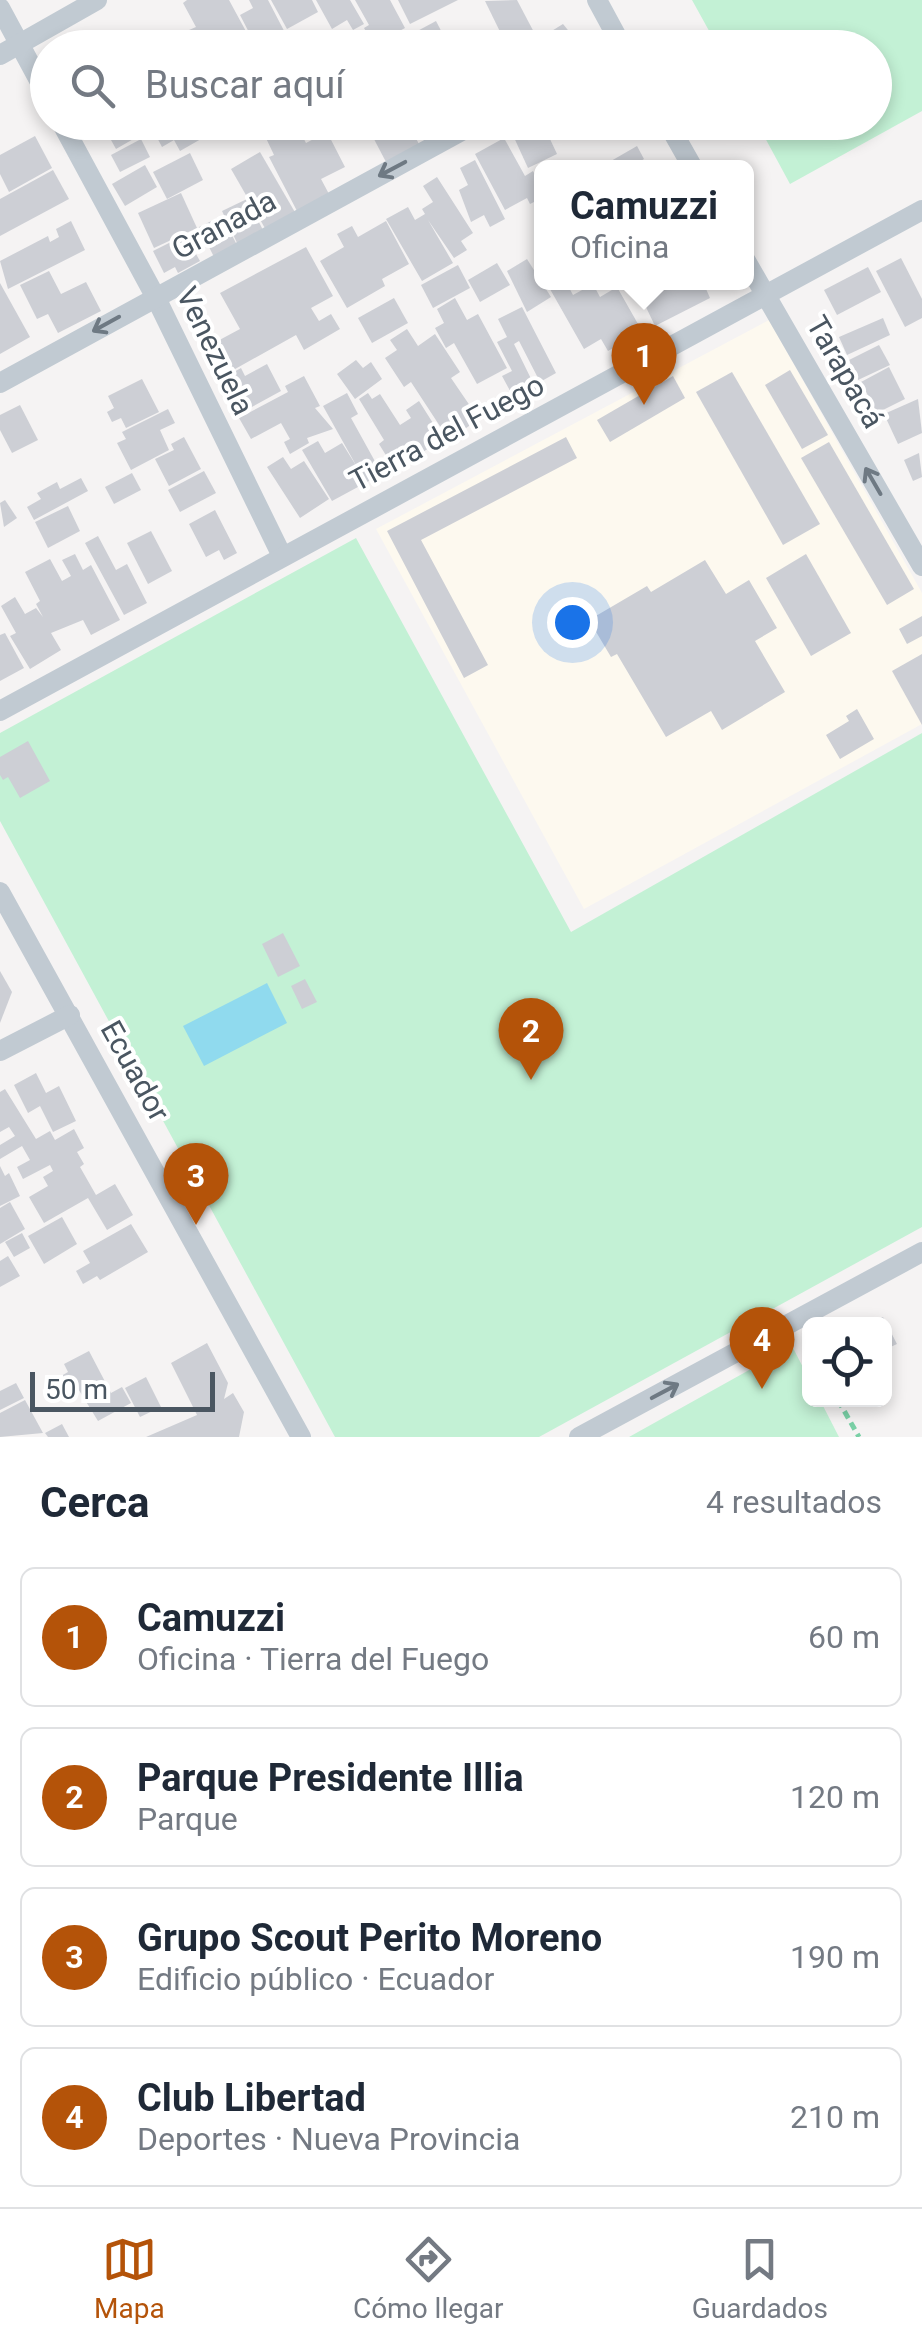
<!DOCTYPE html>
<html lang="es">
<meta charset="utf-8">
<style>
:root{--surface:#fff;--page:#f2f2f3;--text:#1f2937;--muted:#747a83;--line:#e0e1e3;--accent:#b45309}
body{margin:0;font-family:Roboto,sans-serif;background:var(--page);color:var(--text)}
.controls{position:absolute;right:30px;bottom:30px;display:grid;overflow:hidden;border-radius:15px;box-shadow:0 5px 15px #0003}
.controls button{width:90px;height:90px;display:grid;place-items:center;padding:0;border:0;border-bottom:2px solid var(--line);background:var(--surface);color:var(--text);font:50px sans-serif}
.scale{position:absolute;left:30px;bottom:25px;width:185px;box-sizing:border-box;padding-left:10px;border:5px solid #4a5661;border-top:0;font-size:28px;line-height:35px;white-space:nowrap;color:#4a5661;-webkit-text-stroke:8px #fff;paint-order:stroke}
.you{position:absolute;left:572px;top:622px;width:35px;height:35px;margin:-25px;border:8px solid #fff;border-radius:50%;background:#1a73e8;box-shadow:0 0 0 15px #1a73e833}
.badge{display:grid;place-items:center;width:65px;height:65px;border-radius:50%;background:var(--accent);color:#fff;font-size:32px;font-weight:700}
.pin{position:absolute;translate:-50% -82px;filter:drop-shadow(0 2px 5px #0008)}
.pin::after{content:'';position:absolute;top:52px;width:35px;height:30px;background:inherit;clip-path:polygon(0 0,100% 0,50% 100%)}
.popup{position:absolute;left:534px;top:160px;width:220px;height:130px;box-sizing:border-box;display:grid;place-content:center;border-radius:15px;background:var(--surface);filter:drop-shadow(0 2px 8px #0005);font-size:32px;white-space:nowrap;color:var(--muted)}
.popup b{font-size:38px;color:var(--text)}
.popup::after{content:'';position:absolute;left:50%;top:100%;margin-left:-20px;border:20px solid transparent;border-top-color:var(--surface)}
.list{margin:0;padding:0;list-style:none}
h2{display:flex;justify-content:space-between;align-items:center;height:130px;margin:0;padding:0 40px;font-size:42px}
h2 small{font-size:32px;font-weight:400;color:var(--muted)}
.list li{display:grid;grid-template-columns:65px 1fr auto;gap:30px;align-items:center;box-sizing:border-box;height:140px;margin:0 20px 20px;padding:0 20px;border:2px solid var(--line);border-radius:15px}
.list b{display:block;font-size:38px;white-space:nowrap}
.list p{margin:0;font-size:32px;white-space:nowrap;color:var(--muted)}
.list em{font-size:32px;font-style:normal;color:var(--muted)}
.icon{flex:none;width:55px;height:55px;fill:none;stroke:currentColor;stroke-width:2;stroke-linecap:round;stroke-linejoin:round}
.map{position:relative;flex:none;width:922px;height:1437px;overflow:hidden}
.search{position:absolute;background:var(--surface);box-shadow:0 5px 15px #0003;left:30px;right:30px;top:30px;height:110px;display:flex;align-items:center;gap:25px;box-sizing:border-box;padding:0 35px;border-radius:55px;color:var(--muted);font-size:38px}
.sheet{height:770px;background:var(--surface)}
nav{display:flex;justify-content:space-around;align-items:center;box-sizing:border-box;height:140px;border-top:2px solid var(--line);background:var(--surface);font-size:28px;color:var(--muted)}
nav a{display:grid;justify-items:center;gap:5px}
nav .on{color:var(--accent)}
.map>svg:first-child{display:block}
</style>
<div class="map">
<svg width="922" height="1437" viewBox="0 0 922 1437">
<rect width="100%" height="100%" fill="#f5f3f3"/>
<!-- commercial -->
<polygon fill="#fdf9ef" points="769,320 922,593 922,724 584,909 376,529"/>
<!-- green -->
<g fill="#c3f1d5">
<polygon points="692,0 922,0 922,111 790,184 757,123 874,122 874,48 718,47"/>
<polygon points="356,538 571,932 922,733 922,1227 539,1437 335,1437 0,821 0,733"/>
<polygon points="792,1346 809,1379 810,1400 820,1400 839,1437 629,1437"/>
</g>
<!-- water -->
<polygon fill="#90daee" points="267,983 287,1023 204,1066 183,1026"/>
<!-- building -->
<g fill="#cdcfd5">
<polygon points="187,0 229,0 255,48 199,48 189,30 196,27 183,3"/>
<polygon points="249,0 268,0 293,48 257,48 240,15 253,8"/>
<polygon points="271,0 312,0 318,12 287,29"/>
<polygon points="316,0 350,0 364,24 353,30 347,20 332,29"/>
<polygon points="355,0 390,0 405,28 377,43 379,48 365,48 361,39 368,35 364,28 369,25"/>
<polygon points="398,0 458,0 410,24"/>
<polygon points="517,0 537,38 508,48 485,1"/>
<polygon points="436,21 450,48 395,48 410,35"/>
<polygon points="563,24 576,40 573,48 547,48 542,37"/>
<polygon points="135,32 143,48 114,48 112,45"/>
<polygon points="330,32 338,48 299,48"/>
<polygon points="475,34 483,48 465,48 461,42"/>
<polygon points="101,122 163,122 116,149"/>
<polygon points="166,122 174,127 192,122 201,139 180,151 174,140 162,147 153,130"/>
<polygon points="247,122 295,122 306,143 327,132 345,167 321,179 329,194 297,211 269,157 274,155 265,136 256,140"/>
<polygon points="365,122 407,122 419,144 386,162"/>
<polygon points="413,122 455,122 422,140"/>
<polygon points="528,122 542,122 557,154 528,168 511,131"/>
<polygon points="573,122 607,122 580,136"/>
<polygon points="35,136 52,168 9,192 0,174 0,155"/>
<polygon points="504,138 525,176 533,171 542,187 542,198 530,204 527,198 505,210 475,154"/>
<polygon points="141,139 150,157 120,172 111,155"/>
<polygon points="637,146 644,159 630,168 615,168 611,161"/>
<polygon points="260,152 296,214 266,230 231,169"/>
<polygon points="190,153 203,180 167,199 153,172"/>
<polygon points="475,160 505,219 490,227 484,215 471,222 459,190 468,185 460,168"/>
<polygon points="145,165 157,187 125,206 112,184"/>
<polygon points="53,170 69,199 0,236 0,199"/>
<polygon points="437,177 473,233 461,241 467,250 454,258 428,220 453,263 422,281 386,219 408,207 415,220 425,214 422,209 433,202 423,186"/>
<polygon points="181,193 197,228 154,248 138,213"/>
<polygon points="247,199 264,232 238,245 222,211"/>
<polygon points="222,216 237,245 214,257 199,227"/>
<polygon points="71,221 85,250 8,289 0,261 48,236 50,242 59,237 56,229"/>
<polygon points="386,221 409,264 382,279 385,286 347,308 320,261 344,247 337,234 352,226 358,237"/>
<polygon points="185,235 200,261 178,273 175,267 164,273 153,251"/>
<polygon points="306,247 333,296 311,308 319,321 331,314 340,329 304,350 296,335 228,373 212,344 240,329 220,293"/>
<polygon points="901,258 922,299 922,318 905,327 876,271"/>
<polygon points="527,259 551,297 527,312 507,271"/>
<polygon points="497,263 510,285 480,302 468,280"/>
<polygon points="458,265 470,288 433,308 421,285"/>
<polygon points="868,267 881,292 837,315 824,290"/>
<polygon points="49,271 61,294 86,282 101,311 58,333 48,314 37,319 20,285"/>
<polygon points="546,282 566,282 573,295 593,284 600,297 617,287 642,331 608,351 601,339 584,349"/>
<polygon points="634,282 703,282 710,298 655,326"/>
<polygon points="0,283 30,337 0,354"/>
<polygon points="394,298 408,323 372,343 358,318"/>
<polygon points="455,298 467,320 478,314 507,368 477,384 454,343 446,348 435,328 444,323 437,309"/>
<polygon points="522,307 556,373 540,382 519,341 514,344 537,391 516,402 502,376 512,371 497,342 507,337 498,319"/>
<polygon points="883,318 890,335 847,355 839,337"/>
<polygon points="407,329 418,346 435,334 460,372 451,378 479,419 449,440 411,382 404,387 385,358 397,350 390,340"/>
<polygon points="879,345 890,365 858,380 849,360"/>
<polygon points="356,360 363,368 371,362 382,379 355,399 337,374"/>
<polygon points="267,364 281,391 237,415 218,381 241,368 245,376"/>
<polygon points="889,367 905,399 877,413 861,382"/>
<polygon points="790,370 828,435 802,449 765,385"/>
<polygon points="732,372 820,524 783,545 696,392"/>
<polygon points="304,376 320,406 315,408 333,429 307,438 309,443 290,454 284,442 290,439 281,423 251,439 239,418 288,392 285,386"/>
<polygon points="673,376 685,398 610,442 597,420"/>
<polygon points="142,379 159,412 126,428 121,418 112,422 107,412 114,408 108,396"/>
<polygon points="347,393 358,414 351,418 382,474 332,501 302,450 318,441 325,453 342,443 357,467 323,406"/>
<polygon points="368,393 372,399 380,394 400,425 411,418 406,410 419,401 443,439 395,470 379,444 384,440 359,399"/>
<polygon points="918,399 922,433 898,444 884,414"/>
<polygon points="20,405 38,440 12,453 0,430 0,415"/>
<polygon points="168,409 175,423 160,430 169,450 131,470 117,443 126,439 122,432"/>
<polygon points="184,437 201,469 169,486 155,459 174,450 171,444"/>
<polygon points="566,437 577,458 421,540 488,665 464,678 387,531"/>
<polygon points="829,442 914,589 887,605 801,458"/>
<polygon points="919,453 922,477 913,481 904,460"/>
<polygon points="283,457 291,469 304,461 329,499 300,518 267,467"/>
<polygon points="204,471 216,493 180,512 168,490"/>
<polygon points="132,473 141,490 114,504 105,487"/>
<polygon points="81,478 88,491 34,520 27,507 41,499 37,493 57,482 60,489"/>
<polygon points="5,500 17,518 4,527 0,503"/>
<polygon points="68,506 80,531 48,548 35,522"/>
<polygon points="215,510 237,553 224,560 219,550 206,557 189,524"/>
<polygon points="151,531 172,571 148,584 127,543"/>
<polygon points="98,536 116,570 127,564 147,603 124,615 85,543"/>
<polygon points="75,554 83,570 91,565 120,620 91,635 83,620 51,633 61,650 30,669 10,636 16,633 1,606 15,597 25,614 36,608 43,617 36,604 40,601 25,572 50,559 62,581 71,576 62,560"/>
<polygon points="806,554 851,633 811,656 766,578"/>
<polygon points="705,560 726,594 749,580 777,628 755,641 785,692 722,730 711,711 666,737 617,654 611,657 589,620 647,586 651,592"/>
<polygon points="922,616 922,636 907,644 899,629"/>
<polygon points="5,633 24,668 0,681 0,635"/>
<polygon points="922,654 922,725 892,671"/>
<polygon points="857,709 874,739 840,759 826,735 849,721 846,716"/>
<polygon points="28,741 50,781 20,798 8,777 3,780 0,775 0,757"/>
<polygon points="283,933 300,966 278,977 262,944"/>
<polygon points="0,971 12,992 0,1023"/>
<polygon points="305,979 317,1002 302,1009 291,986"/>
<polygon points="36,1073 46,1093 59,1086 76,1121 53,1132 40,1106 28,1113 14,1085"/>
<polygon points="5,1089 36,1139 50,1131 55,1140 74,1129 84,1148 77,1152 84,1164 80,1167 96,1195 115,1184 133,1215 107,1230 88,1198 44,1223 29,1197 48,1186 43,1177 53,1171 50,1165 23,1179 17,1167 30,1160 22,1146 0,1159 0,1145 15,1136 9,1127 0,1132 0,1092"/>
<polygon points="0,1166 5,1176 9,1173 20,1196 0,1206"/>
<polygon points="10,1202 25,1229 0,1244 0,1208"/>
<polygon points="62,1217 77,1244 44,1264 28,1236"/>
<polygon points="131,1224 148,1252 100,1280 97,1276 83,1284 76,1271 90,1263 83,1251"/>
<polygon points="22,1233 30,1248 14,1257 5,1242"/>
<polygon points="8,1256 20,1276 0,1287 0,1261"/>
<polygon points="883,1317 897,1344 884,1350 884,1324 868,1324"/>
<polygon points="207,1343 228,1383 224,1399 233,1393 244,1412 239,1437 146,1437 197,1415 171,1363"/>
<polygon points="89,1351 111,1393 122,1387 131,1403 98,1421 77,1387 57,1398 49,1383 68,1372 64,1364"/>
<polygon points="146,1377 161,1407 140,1417 125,1388"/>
<polygon points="16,1383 24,1398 0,1410 0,1391"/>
<polygon points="25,1400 43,1433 0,1437 0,1413"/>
<polygon points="62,1424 69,1437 48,1437 45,1433"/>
</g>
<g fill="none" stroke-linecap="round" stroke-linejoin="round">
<!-- path -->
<polyline stroke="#7ad0a6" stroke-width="5" stroke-dasharray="8 5" stroke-linecap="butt" points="838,1400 859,1437"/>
<!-- minor -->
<g stroke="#c1cad2" stroke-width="20">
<polyline points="597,0 623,48"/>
<polyline points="0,8 48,97"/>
<polyline points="0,55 97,0"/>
<polyline points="61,122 155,296 282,556"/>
<polyline points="667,122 693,168"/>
<polyline points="746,261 922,566"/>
<polyline points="0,383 478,122"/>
<polyline points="0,711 922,210"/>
<polyline points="0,892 301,1437"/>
<polyline points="0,1051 70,1015"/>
<polyline points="579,1437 922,1252"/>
</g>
</g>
<!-- one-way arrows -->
<defs><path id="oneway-shaft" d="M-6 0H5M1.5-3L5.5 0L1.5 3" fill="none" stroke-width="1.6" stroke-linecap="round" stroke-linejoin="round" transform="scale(2.5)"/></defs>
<g stroke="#6e7983">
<use href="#oneway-shaft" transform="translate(392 169) rotate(152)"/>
<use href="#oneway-shaft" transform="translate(106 324) rotate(151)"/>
<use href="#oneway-shaft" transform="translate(873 481) rotate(-120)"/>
<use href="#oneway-shaft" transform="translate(665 1391) rotate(-28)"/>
</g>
<g text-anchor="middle" stroke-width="8" stroke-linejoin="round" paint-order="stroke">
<!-- street labels -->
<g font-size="30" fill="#4a5661" stroke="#fff">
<text transform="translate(224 225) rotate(-28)" y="10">Granada</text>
<text transform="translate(215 351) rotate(64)" y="10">Venezuela</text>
<text transform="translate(845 372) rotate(60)" y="10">Tarapacá</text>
<text transform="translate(447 433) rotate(-28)" y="10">Tierra del Fuego</text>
<text transform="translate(135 1071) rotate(61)" y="10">Ecuador</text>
</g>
</g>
</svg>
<div class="controls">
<button><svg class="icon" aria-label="locate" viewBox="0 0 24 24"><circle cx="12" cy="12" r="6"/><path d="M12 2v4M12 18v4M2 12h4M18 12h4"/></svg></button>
</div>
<div class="scale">50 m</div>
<div class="you"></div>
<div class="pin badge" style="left:644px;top:405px">1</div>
<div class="popup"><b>Camuzzi</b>Oficina</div>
<div class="pin badge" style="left:531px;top:1080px">2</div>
<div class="pin badge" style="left:196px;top:1225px">3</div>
<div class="pin badge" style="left:762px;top:1389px">4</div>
<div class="search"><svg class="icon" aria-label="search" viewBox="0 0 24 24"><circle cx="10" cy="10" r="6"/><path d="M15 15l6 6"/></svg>Buscar aquí</div>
</div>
<section class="sheet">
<h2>Cerca<small>4 resultados</small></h2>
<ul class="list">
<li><span class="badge">1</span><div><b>Camuzzi</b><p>Oficina · Tierra del Fuego</p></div><em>60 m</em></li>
<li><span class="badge">2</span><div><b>Parque Presidente Illia</b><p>Parque</p></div><em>120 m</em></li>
<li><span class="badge">3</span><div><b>Grupo Scout Perito Moreno</b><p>Edificio público · Ecuador</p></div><em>190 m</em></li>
<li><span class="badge">4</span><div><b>Club Libertad</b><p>Deportes · Nueva Provincia</p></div><em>210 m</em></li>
</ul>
</section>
<nav>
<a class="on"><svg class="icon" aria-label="map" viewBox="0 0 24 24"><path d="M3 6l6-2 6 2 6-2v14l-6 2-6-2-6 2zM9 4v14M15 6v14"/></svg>Mapa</a>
<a><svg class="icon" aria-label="directions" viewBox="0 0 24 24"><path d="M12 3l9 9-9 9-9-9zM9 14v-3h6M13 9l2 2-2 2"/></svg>Cómo llegar</a>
<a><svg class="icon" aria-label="saved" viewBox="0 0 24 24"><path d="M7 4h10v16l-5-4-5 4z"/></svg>Guardados</a>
</nav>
